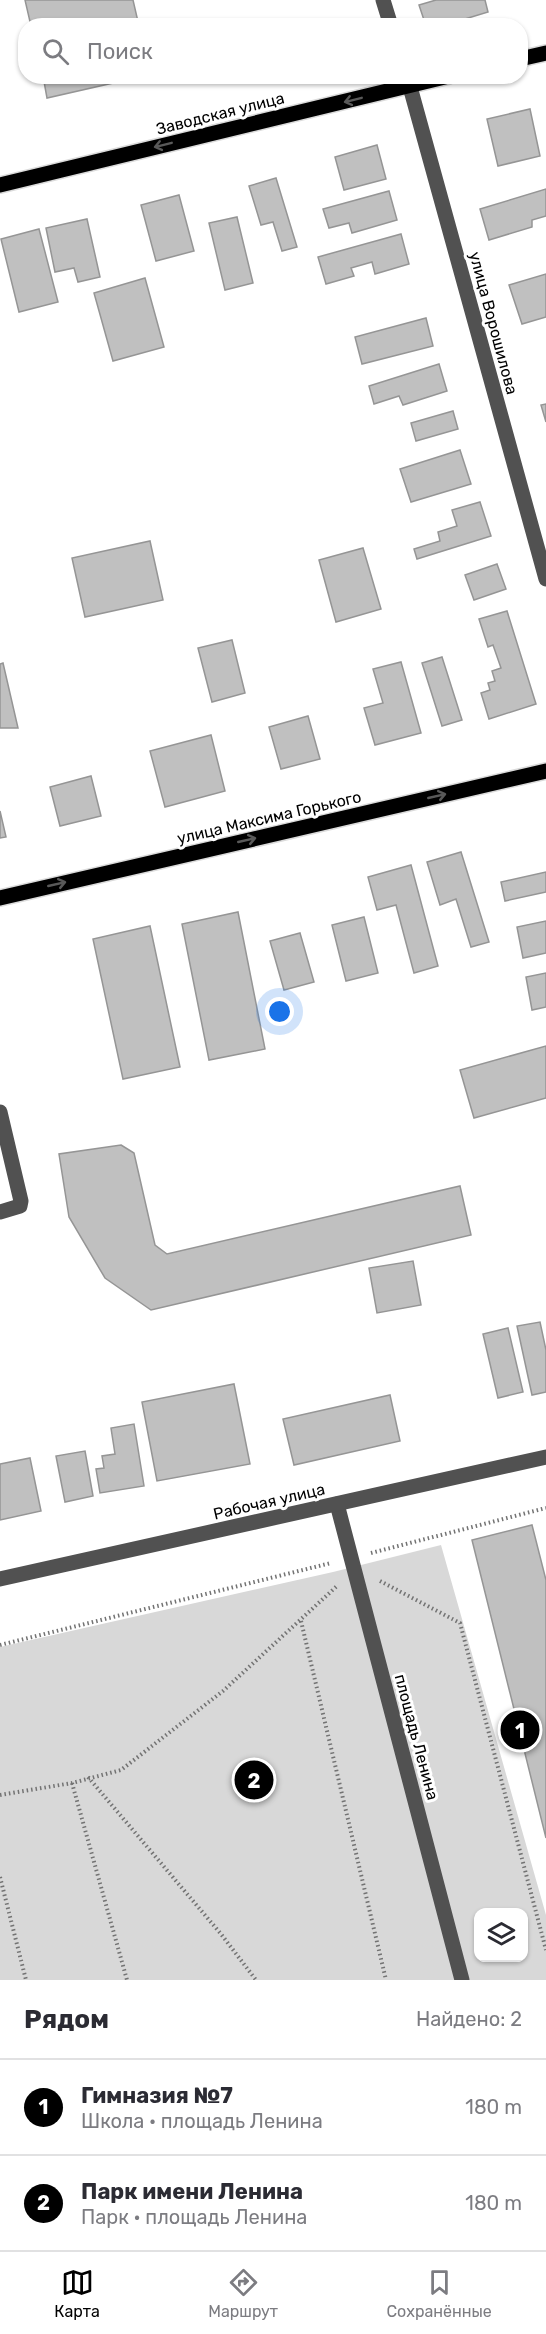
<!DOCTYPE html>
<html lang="ru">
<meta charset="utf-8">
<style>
:root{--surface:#fff;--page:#f2f2f3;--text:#2b2b33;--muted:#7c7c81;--line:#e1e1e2;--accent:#000}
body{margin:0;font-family:Rubik,sans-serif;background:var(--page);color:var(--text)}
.controls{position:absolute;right:18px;bottom:18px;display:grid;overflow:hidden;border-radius:12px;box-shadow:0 2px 4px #0004}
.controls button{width:54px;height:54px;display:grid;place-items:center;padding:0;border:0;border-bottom:2px solid var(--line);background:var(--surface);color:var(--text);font:30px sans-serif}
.you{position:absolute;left:280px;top:1012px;width:21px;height:21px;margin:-15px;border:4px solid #fff;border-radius:50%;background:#1a73e8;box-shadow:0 0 0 9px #1a73e833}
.badge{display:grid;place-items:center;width:39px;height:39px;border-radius:50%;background:var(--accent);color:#fff;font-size:20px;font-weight:700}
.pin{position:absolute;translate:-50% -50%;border:3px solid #fff;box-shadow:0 2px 6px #0006}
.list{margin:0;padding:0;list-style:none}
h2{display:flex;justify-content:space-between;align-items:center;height:78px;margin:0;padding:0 24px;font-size:26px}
h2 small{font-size:20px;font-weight:400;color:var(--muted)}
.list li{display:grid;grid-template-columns:39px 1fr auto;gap:18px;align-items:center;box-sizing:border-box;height:96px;padding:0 24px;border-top:2px solid var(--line)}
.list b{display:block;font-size:22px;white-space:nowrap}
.list p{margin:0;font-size:20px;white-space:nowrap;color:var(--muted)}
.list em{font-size:20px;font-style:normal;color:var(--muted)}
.icon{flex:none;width:33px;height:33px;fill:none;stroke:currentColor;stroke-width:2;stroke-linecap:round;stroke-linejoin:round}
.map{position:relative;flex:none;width:546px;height:1980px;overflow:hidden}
.search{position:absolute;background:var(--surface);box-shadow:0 2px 4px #0004;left:18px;right:18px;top:18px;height:66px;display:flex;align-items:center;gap:15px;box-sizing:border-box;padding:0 21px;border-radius:24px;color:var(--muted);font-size:22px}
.sheet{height:270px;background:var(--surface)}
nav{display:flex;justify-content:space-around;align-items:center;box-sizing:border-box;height:84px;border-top:2px solid var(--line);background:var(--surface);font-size:16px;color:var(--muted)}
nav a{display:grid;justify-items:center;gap:3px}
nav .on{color:var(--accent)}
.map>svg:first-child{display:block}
</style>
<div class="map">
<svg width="546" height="1980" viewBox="0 0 546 1980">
<rect width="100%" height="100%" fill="#fff"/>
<!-- green -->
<path fill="#d8d8d8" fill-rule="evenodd" d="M 441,1545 L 546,1915 L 546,1980 L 0,1980 L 0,1647 L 333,1572 ZM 478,1912 L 524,1912 L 524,1958 L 478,1958 Z"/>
<!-- building -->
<g fill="#c0c0c0" stroke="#959595" stroke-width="1.5">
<polygon points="25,0 133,0 139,26 31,26"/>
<polygon points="436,0 485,0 488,12 442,26 426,26 419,5"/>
<polygon points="322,20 323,26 299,26"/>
<polygon points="43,76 144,76 47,98"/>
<polygon points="530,109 540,156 498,166 487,119"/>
<polygon points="377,145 386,179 344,190 335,157"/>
<polygon points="276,178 297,247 282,251 273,222 261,225 249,186"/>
<polygon points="546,189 546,216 532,220 532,227 489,240 480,209"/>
<polygon points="389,191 397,220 352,233 349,223 329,228 323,209"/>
<polygon points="179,195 194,251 156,261 141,205"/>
<polygon points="237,217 253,283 225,290 209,223"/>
<polygon points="87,219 100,277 78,282 74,268 55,272 46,228"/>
<polygon points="39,229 58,302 19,312 1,239"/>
<polygon points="401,234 409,264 375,274 372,262 351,268 354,276 326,284 318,257"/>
<polygon points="546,274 546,317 522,324 509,285"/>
<polygon points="145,278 164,347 113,361 94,293"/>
<polygon points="426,318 433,346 362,364 355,337"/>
<polygon points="439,364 447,391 403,405 399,396 374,404 369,386"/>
<polygon points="546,404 546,422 541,405"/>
<polygon points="453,411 458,429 416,441 411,423"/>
<polygon points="460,450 471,484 411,502 400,469"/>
<polygon points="480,502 491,536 417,559 414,549 440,541 438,532 457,526 452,510"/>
<polygon points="150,541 163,600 85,617 72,558"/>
<polygon points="363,548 381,609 336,622 319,560"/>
<polygon points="497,564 506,589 474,600 465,575"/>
<polygon points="507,611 536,704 489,719 481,693 490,690 488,683 495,681 492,671 501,668 493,645 488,647 479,619"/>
<polygon points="232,640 245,693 212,702 198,648"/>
<polygon points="442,657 462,720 442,726 422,663"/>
<polygon points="401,662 421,733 375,745 364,708 383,703 373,669"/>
<polygon points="3,663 18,728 0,728 0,664"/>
<polygon points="308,716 320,759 281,769 269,727"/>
<polygon points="211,735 225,791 165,807 150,751"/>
<polygon points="91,776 101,816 60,826 50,787"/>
<polygon points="0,811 6,837 0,838"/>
<polygon points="461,852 489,942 471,947 456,899 440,905 427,862"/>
<polygon points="411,865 438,966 414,973 396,905 377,910 368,877"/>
<polygon points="546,872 546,892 505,901 501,882"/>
<polygon points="238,912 265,1049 209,1060 182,924"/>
<polygon points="364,917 378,973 346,981 332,925"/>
<polygon points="546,921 546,953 523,958 517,927"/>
<polygon points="150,926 180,1067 123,1079 93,939"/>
<polygon points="300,933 314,982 284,990 270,941"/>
<polygon points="546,973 546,1007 532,1010 526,977"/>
<polygon points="546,1046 546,1098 474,1118 460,1070"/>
<polygon points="121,1145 134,1153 155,1245 167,1254 460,1186 471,1235 151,1310 105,1278 69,1217 59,1154"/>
<polygon points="413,1261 421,1305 377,1313 369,1268"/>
<polygon points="540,1322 546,1350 546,1392 532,1395 517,1326"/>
<polygon points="508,1328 523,1392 498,1398 483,1334"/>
<polygon points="234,1384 250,1464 157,1481 142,1402"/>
<polygon points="390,1395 400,1441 294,1465 283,1419"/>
<polygon points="134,1424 144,1486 100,1493 96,1469 104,1468 102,1456 115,1454 111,1428"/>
<polygon points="85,1451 93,1496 65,1502 56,1456"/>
<polygon points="30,1458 41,1511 0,1520 0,1464"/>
<polygon points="532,1525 546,1580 546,1838 472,1540"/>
</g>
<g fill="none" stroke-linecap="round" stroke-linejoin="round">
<defs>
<g id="major">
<polyline points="520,59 546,53"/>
<polyline points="0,185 449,76"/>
<polyline points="0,898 546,771"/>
</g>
</defs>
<!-- major casing -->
<use href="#major" stroke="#dbdbdb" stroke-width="18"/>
<!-- path -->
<g stroke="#737373" stroke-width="4" stroke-dasharray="1.5 3" stroke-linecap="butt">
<polyline points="371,1553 546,1508"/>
<polyline points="380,1581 460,1623 546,1950"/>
<polyline points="301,1621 386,1980"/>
<polyline points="0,1645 331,1563"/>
<polyline points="88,1777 221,1934 256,1980"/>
<polyline points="72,1783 127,1980"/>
<polyline points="0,1795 72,1783 121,1770 223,1691 337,1586"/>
<polyline points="0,1877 26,1980"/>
</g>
<!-- minor -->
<g stroke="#515151" stroke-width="15">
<polyline points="383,0 391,26"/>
<polyline points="407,76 546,579"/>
<polyline points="0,1112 21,1201 20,1206 0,1212"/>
<polyline points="337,1504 462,1980"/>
<polyline points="0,1579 546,1457"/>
</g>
<!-- major -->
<use href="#major" stroke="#000" stroke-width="15"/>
</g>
<!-- one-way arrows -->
<defs><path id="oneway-shaft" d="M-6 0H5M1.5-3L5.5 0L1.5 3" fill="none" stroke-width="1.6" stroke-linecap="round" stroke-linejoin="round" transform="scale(1.5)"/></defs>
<g stroke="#595959">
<use href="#oneway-shaft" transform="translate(353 100) rotate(166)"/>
<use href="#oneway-shaft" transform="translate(163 145) rotate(166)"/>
<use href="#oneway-shaft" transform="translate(437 796) rotate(-13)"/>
<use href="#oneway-shaft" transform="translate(247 840) rotate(-13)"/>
<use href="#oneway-shaft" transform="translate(57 884) rotate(-13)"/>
</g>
<g text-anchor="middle" stroke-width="6" stroke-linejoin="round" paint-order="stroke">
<!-- street labels -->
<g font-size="16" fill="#000" stroke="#fff">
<text transform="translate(220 113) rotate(-14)" y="6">Заводская улица</text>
<text transform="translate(494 323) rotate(75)" y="6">улица Ворошилова</text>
<text transform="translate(269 817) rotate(-13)" y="6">улица Максима Горького</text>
<text transform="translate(269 1501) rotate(-13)" y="6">Рабочая улица</text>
<text transform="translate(417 1737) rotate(75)" y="6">площадь Ленина</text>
</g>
</g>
</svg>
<div class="controls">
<button><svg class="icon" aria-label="layers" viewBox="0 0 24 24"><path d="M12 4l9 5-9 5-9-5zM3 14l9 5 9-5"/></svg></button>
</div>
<div class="you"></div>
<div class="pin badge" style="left:520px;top:1730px">1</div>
<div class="pin badge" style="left:254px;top:1780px">2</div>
<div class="search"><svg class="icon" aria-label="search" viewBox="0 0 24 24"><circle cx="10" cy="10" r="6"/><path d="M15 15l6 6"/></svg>Поиск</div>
</div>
<section class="sheet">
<h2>Рядом<small>Найдено: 2</small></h2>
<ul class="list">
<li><span class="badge">1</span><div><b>Гимназия №7</b><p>Школа · площадь Ленина</p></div><em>180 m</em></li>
<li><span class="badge">2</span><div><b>Парк имени Ленина</b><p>Парк · площадь Ленина</p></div><em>180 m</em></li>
</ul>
</section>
<nav>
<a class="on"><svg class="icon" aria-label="map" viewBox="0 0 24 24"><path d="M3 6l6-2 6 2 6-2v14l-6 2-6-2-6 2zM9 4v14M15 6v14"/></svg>Карта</a>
<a><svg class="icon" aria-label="directions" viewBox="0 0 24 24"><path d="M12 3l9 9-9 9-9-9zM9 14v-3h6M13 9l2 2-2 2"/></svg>Маршрут</a>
<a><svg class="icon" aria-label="saved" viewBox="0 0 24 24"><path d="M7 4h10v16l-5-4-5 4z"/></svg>Сохранённые</a>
</nav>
